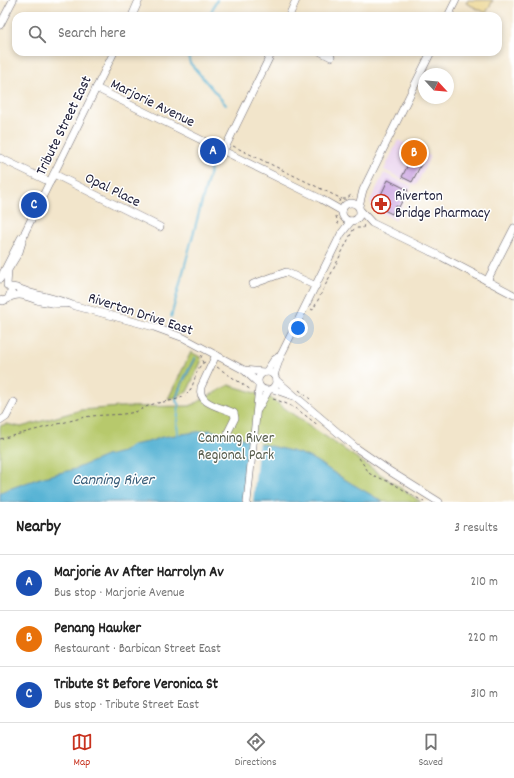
<!DOCTYPE html>
<meta charset="utf-8">
<style>
:root{--surface:#fff;--page:#f6f6f6;--text:#222;--muted:#767676;--line:#e0e0e0;--accent:#c8321e}
body{margin:0;font-family:Dekko,sans-serif;background:var(--page);color:var(--text)}
.compass{position:absolute;left:418px;top:68px;width:36px;height:36px;border-radius:50%;background:var(--surface);box-shadow:0 2px 6px #0003;rotate:116deg}
.you{position:absolute;left:298px;top:328px;width:14px;height:14px;margin:-10px;border:3px solid #fff;border-radius:50%;background:#1a73e8;box-shadow:0 0 0 6px #1a73e833}
.badge{display:grid;place-items:center;width:26px;height:26px;border-radius:50%;background:var(--accent);color:#fff;font-size:13px;font-weight:700}
.pin{position:absolute;translate:-50% -50%;border:2px solid #fff;box-shadow:0 1px 4px #0006}
.list{margin:0;padding:0;list-style:none}
h2{display:flex;justify-content:space-between;align-items:center;height:52px;margin:0;padding:0 16px;font-size:17px}
h2 small{font-size:13px;font-weight:400;color:var(--muted)}
.list li{display:grid;grid-template-columns:26px 1fr auto;gap:12px;align-items:center;box-sizing:border-box;height:56px;padding:0 16px;border-top:1px solid var(--line)}
.list b{display:block;font-size:15px;white-space:nowrap}
.list p{margin:0;font-size:13px;white-space:nowrap;color:var(--muted)}
.list em{font-size:13px;font-style:normal;color:var(--muted)}
.icon{flex:none;width:22px;height:22px;fill:none;stroke:currentColor;stroke-width:2;stroke-linecap:round;stroke-linejoin:round}
.map{position:relative;flex:none;width:514px;height:502px;overflow:hidden}
.search{position:absolute;background:var(--surface);box-shadow:0 2px 6px #0003;left:12px;right:12px;top:12px;height:44px;display:flex;align-items:center;gap:10px;box-sizing:border-box;padding:0 14px;border-radius:12px;color:var(--muted);font-size:15px}
.sheet{height:220px;background:var(--surface)}
nav{display:flex;justify-content:space-around;align-items:center;box-sizing:border-box;height:56px;border-top:1px solid var(--line);background:var(--surface);font-size:11px;color:var(--muted)}
nav a{display:grid;justify-items:center;gap:2px}
nav .on{color:var(--accent)}
.map>svg:first-child{display:block}
</style>
<div class="map">
<svg width="514" height="502" viewBox="0 0 514 502">
<rect width="100%" height="100%" fill="#fff"/>
<filter id="ink" filterUnits="userSpaceOnUse"><feTurbulence type="fractalNoise" baseFrequency=".025" numOctaves="2"/><feDisplacementMap in="SourceGraphic" scale="8" xChannelSelector="R" yChannelSelector="G"/><feConvolveMatrix kernelMatrix="1 2 1 2 8 2 1 2 1" color-interpolation-filters="sRGB"/></filter>
<filter id="wash" filterUnits="userSpaceOnUse"><feTurbulence type="fractalNoise" baseFrequency=".012" numOctaves="4" result="noise"/><feDisplacementMap in="SourceGraphic" scale="16" xChannelSelector="R" yChannelSelector="G"/><feGaussianBlur stdDeviation="0.9" result="paint"/><feColorMatrix in="noise" values="0 0 0 0 0 0 0 0 0 0 0 0 0 0 0 0 0 1.4 0 .05"/><feComposite in="paint" operator="in"/></filter>
<g filter="url(#wash)">
<rect width="100%" height="100%" fill="#f2e5cb"/>
<!-- built -->
<g fill="#e9d2ed">
<polygon points="398,140 430,156 417,184 414,185 384,170"/>
<polygon points="384,173 412,186 395,220 373,208 370,201"/>
</g>
<!-- green -->
<g fill="#b7c96c" stroke="#6c7654">
<polygon points="191,352 200,357 201,362 187,392 178,396 180,389 196,359 194,358 179,387 176,397 168,399"/>
<polygon points="229,385 269,397 294,415 421,502 0,502 0,426 6,424 21,427 81,410 120,407 190,406"/>
</g>
<!-- sand -->
<polygon fill="#eeda9e" stroke="#887e6c" points="468,0 493,0 486,13 466,3"/>
<!-- water -->
<path fill="#56b3d4" stroke="#3c6a88" d="M 210,430 L 223,434 L 228,432 C 251,444 275,446 298,453 C 317,459 325,468 341,477 C 355,486 369,493 383,502 L 0,502 L 0,493 L 3,491 L 40,478 L 75,469 L 106,456 L 123,452 L 132,445 L 148,442 L 162,437 Z"/>
<!-- pier -->
<polygon fill="#f2e5cb" points="249,439 259,441 253,502 243,502"/>
<g fill="none" stroke-linecap="round" stroke-linejoin="round">
<!-- stream -->
<g stroke="#56b3d4" stroke-width="2">
<polyline points="209,16 217,0"/>
<polyline points="191,52 189,60 190,63 226,105"/>
<polyline points="171,317 212,164"/>
<path d="M 178,435 L 177,423 L 179,405 L 176,401 C 179,385 188,372 195,358"/>
</g>
</g>
<g id="blocks">
<!-- building -->
<g fill="#c296dc">
<polygon points="415,150 426,155 412,182 402,177"/>
<polygon points="388,180 408,190 399,207 396,206 392,214 378,207 377,203"/>
</g>
</g>
</g>
<g filter="url(#ink)">
<use href="#blocks" fill-opacity="0" stroke="#6b666d" stroke-width="1"/>
<g fill="none" stroke-linecap="round" stroke-linejoin="round">
<defs>
<g id="minor">
<polyline points="132,16 139,0"/>
<polyline points="289,16 296,0"/>
<polyline points="448,16 456,0"/>
<polyline points="0,25 13,0"/>
<polyline points="321,52 331,57"/>
<polyline points="96,88 321,199 342,211"/>
<polyline points="224,150 272,52"/>
<polyline points="0,158 50,182"/>
<polyline points="54,174 160,227"/>
<circle cx="351" cy="212" r="9"/>
<polyline points="359,206 363,190 431,52"/>
<polyline points="361,211 372,223 442,257 514,295"/>
<polyline points="0,279 21,238"/>
<polyline points="487,281 514,228"/>
<polyline points="253,284 286,272 316,286"/>
<polyline points="7,285 8,270 19,252 25,232 114,52"/>
<path d="M 9,287 C 17,286 24,291 31,293 C 46,297 58,299 72,305 L 154,327 L 184,338 L 244,370 L 258,383"/>
<path d="M 10,297 C 22,292 29,298 40,301 C 49,303 57,304 66,304"/>
<polyline points="0,300 3,301 8,299 11,292"/>
<path d="M 216,355 L 201,387 C 197,405 223,407 234,413 L 235,418 L 228,432"/>
<polyline points="244,370 264,372"/>
<circle cx="267" cy="381" r="9"/>
<polyline points="266,372 274,360 281,355"/>
<polyline points="274,375 281,355 341,234 351,221"/>
<polyline points="276,380 355,447 391,472 439,502"/>
<polyline points="273,389 293,396"/>
<polyline points="258,409 268,391"/>
<polyline points="0,421 6,417 14,402"/>
<polyline points="247,502 259,387"/>
</g>
</defs>
<!-- minor casing -->
<use href="#minor" stroke="#6b666d" stroke-width="8"/>
<!-- path -->
<g stroke="#6b666d" stroke-width="1" stroke-dasharray="3 3" stroke-linecap="butt">
<polyline points="233,146 342,199"/>
<polyline points="339,202 340,199 346,199 351,195 353,197"/>
<polyline points="336,216 338,224 340,224"/>
<polyline points="311,309 313,310 353,230 357,228 363,228 364,224"/>
<polyline points="202,355 201,357 203,363"/>
<polyline points="217,367 251,390"/>
<polyline points="299,390 310,399"/>
<path d="M 273,399 C 294,405 302,413 319,426"/>
<path d="M 0,439 L 85,417 C 101,414 119,416 135,412 C 143,409 150,404 158,403 C 167,401 181,400 187,394 C 196,386 194,367 205,362"/>
<polyline points="359,458 370,474 392,483 424,502"/>
</g>
<!-- minor -->
<use href="#minor" stroke="#fff" stroke-width="7"/>
</g>
</g>
<!-- icons -->
<defs>
<symbol id="pharmacy-ring" viewBox="-11 -11 22 22"><circle r="9.5" fill="#fff" stroke="#c8321e" stroke-width="1.5"/><path d="M-2-6h4v4h4v4h-4v4h-4v-4h-4v-4h4Z" fill="#c8321e"/></symbol>
</defs>
<g fill-rule="evenodd">
<use href="#pharmacy-ring" x="370" y="193" width="22" height="22"/>
</g>
<g text-anchor="middle" stroke-width="3" stroke-linejoin="round" paint-order="stroke">
<!-- street labels -->
<g font-size="15" fill="#22223b" stroke="#fff">
<text transform="translate(153 102) rotate(26)" y="5">Marjorie Avenue</text>
<text transform="translate(63 125) rotate(-64)" y="5">Tribute Street East</text>
<text transform="translate(113 189) rotate(26)" y="5">Opal Place</text>
<text transform="translate(141 313) rotate(18)" y="5">Riverton Drive East</text>
</g>
<!-- poi labels -->
<g font-size="15" fill="#22223b" stroke="#fff" text-anchor="start">
<text x="395" y="200">Riverton<tspan x="395" dy="17">Bridge Pharmacy</tspan></text>
</g>
<!-- park labels -->
<g font-size="15" fill="#565c4c" stroke="#fff">
<text x="236" y="442">Canning River<tspan x="236" dy="17">Regional Park</tspan></text>
</g>
<!-- water labels -->
<g font-size="16" font-style="italic" fill="#375c78" stroke="#fff">
<text x="113" y="484">Canning River</text>
</g>
</g>
</svg>
<svg class="compass" viewBox="-18 -18 36 36"><path d="M0-13l5 13h-10z" fill="#e53935"/><path d="M0 13l5-13h-10z" fill="#767676"/></svg>
<div class="you"></div>
<div class="pin badge" style="left:213px;top:151px;background:#1a4fb4">A</div>
<div class="pin badge" style="left:414px;top:153px;background:#e8710a">B</div>
<div class="pin badge" style="left:34px;top:205px;background:#1a4fb4">C</div>
<div class="search"><svg class="icon" aria-label="search" viewBox="0 0 24 24"><circle cx="10" cy="10" r="6"/><path d="M15 15l6 6"/></svg>Search here</div>
</div>
<section class="sheet">
<h2>Nearby<small>3 results</small></h2>
<ul class="list">
<li><span class="badge" style="background:#1a4fb4">A</span><div><b>Marjorie Av After Harrolyn Av</b><p>Bus stop · Marjorie Avenue</p></div><em>210 m</em></li>
<li><span class="badge" style="background:#e8710a">B</span><div><b>Penang Hawker</b><p>Restaurant · Barbican Street East</p></div><em>220 m</em></li>
<li><span class="badge" style="background:#1a4fb4">C</span><div><b>Tribute St Before Veronica St</b><p>Bus stop · Tribute Street East</p></div><em>310 m</em></li>
</ul>
</section>
<nav>
<a class="on"><svg class="icon" aria-label="map" viewBox="0 0 24 24"><path d="M3 6l6-2 6 2 6-2v14l-6 2-6-2-6 2zM9 4v14M15 6v14"/></svg>Map</a>
<a><svg class="icon" aria-label="directions" viewBox="0 0 24 24"><path d="M12 3l9 9-9 9-9-9zM9 14v-3h6M13 9l2 2-2 2"/></svg>Directions</a>
<a><svg class="icon" aria-label="saved" viewBox="0 0 24 24"><path d="M7 4h10v16l-5-4-5 4z"/></svg>Saved</a>
</nav>
